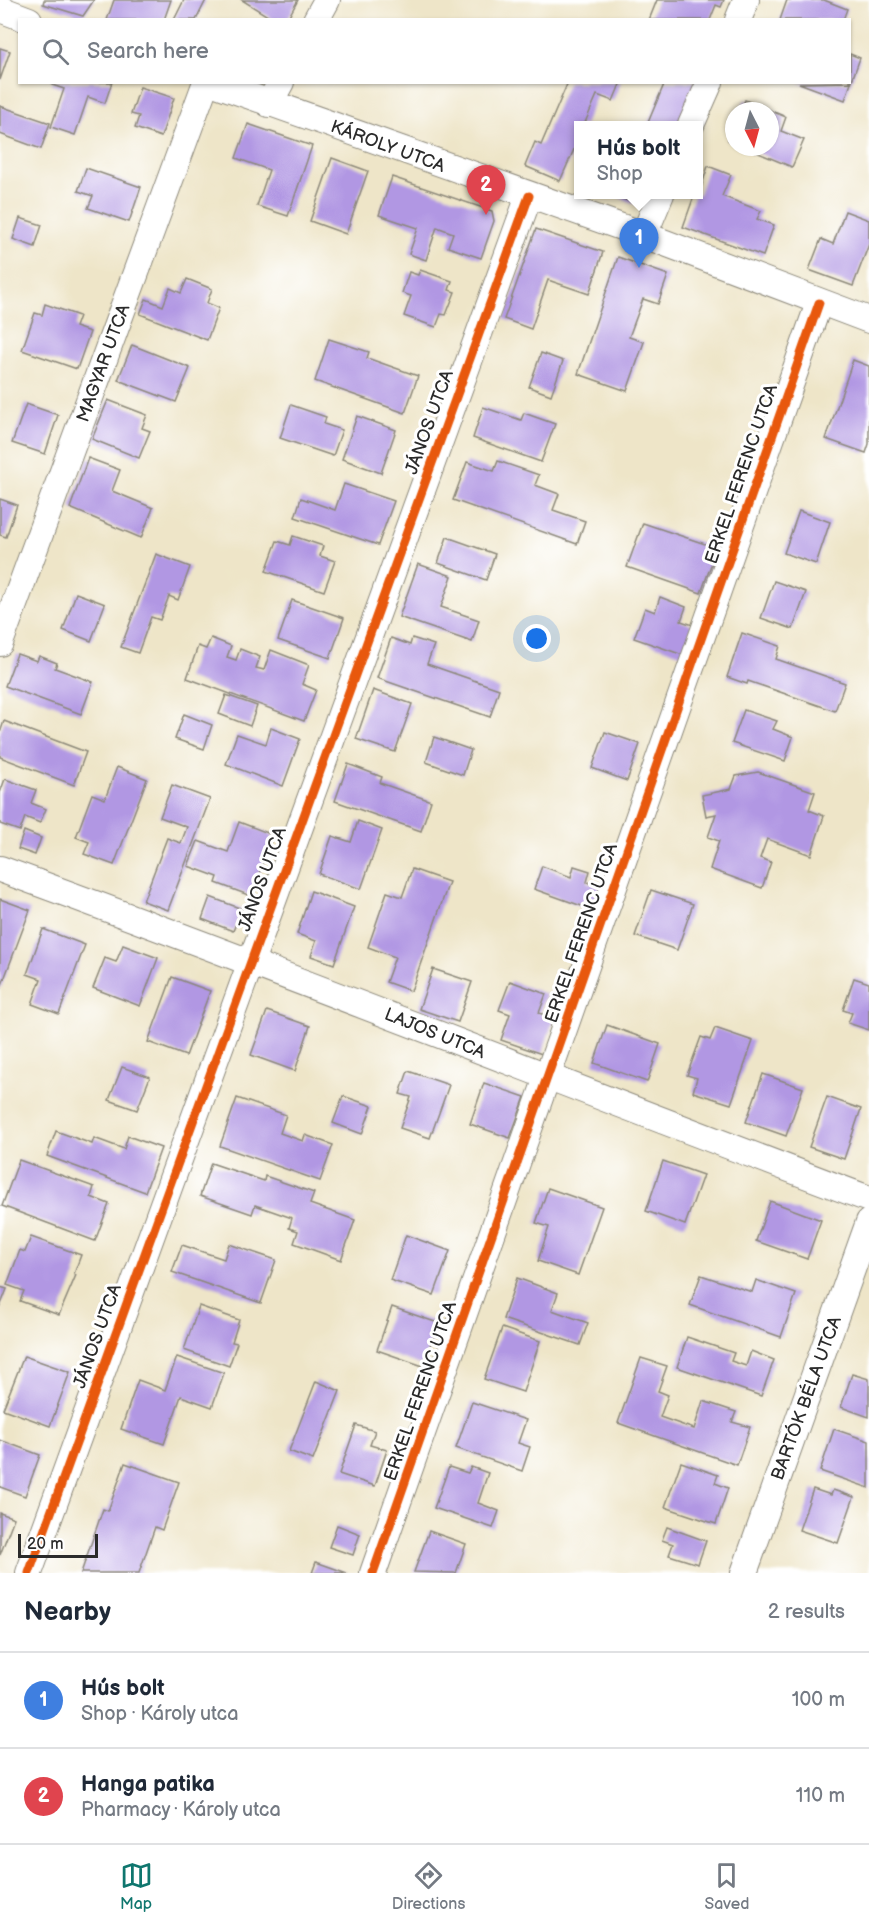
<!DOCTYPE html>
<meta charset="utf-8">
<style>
:root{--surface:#fff;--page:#f2f2f3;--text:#1f2937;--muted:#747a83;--line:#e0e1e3;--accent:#0f766e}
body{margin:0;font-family:"Balsamiq Sans",sans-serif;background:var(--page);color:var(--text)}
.compass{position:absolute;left:725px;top:102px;width:54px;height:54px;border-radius:50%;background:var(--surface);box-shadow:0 2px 4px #0004;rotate:174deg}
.scale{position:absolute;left:18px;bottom:15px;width:80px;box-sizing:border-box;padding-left:6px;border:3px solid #2b2b2b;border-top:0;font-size:16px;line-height:21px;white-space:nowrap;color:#2b2b2b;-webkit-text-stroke:4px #fff;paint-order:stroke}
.you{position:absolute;left:537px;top:639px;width:21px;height:21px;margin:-15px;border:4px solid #fff;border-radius:50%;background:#1a73e8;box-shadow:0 0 0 9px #1a73e833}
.badge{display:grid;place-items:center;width:39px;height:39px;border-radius:50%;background:var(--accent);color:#fff;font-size:20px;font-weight:700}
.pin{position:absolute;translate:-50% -50px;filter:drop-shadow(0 2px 3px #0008)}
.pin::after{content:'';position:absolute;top:32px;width:21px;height:18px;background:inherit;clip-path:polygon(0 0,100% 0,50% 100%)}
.popup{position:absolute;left:574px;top:121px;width:129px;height:78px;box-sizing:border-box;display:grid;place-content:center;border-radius:0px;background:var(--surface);filter:drop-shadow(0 2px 4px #0005);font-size:20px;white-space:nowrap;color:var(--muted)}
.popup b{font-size:22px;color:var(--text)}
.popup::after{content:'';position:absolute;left:50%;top:100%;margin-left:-12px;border:12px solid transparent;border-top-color:var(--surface)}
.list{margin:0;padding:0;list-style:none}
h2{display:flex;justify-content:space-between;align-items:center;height:78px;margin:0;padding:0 24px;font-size:26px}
h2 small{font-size:20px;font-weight:400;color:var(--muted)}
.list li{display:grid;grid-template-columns:39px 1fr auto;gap:18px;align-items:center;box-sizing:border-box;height:96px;padding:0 24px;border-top:2px solid var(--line)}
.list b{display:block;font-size:22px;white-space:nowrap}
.list p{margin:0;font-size:20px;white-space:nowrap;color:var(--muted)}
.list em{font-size:20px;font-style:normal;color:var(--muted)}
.icon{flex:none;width:33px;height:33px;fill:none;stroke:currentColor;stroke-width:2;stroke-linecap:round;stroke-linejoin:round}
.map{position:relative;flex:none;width:869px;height:1573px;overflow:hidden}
.search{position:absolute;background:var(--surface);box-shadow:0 2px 4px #0004;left:18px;right:18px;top:18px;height:66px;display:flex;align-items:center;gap:15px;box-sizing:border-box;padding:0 21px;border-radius:0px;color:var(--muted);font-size:22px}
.sheet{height:270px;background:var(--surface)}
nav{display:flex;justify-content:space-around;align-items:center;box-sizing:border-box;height:84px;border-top:2px solid var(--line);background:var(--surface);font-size:16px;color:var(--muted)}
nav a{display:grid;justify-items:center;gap:3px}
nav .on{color:var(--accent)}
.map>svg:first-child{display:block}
</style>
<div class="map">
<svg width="869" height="1573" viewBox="0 0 869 1573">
<rect width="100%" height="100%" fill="#fff"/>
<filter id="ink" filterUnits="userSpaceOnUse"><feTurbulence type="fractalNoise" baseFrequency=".0167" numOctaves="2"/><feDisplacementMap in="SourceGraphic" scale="12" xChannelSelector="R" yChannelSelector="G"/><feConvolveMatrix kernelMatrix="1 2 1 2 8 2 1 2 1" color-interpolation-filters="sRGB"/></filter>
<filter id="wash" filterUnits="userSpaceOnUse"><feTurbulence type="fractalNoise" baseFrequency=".008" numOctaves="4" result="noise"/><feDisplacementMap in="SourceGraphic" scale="24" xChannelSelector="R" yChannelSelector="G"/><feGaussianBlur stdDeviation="1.35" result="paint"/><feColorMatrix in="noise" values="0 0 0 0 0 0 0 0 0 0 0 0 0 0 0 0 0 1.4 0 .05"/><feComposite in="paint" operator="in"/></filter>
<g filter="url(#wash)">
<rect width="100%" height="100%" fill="#eee5c8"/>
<g id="blocks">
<!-- building -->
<g fill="#b197e3">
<polygon points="44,0 94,0 83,16 43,4"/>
<polygon points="114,0 171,0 164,20 107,20"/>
<polygon points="184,0 206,0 196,20 174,20"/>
<polygon points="242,0 298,0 287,20 274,20"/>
<polygon points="657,0 724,0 721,7 716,5 710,20 649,20"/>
<polygon points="787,0 824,0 847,9 843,20 780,20"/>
<polygon points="0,48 10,51 0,80"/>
<polygon points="850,54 860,58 845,100 799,83 850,82"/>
<polygon points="52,82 112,82 105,103 88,97 75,135 51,127 64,89 52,85"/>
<polygon points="568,82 621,82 613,101 597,95 584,125 579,125 579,138 560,181 525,166 535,142 541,145"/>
<polygon points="665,82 698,82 680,125 647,125"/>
<polygon points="140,87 174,98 161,137 135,128 139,116 131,114"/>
<polygon points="745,100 786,117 781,131 804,140 792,167 744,147 770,147 770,111 740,111"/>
<polygon points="0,106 50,123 41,149 0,134"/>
<polygon points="248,124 312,146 288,216 257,206 269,170 236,158"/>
<polygon points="734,126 734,143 728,140"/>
<polygon points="332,158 368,171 346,234 310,221"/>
<polygon points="708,166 731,175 722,196 761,211 757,219 774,225 763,256 683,227 694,196 699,194"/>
<polygon points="86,168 141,187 129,222 88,208 93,196 78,191"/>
<polygon points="392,177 492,211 494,221 481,258 448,247 453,233 437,227 426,260 409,254 418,228 379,215"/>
<polygon points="619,194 652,194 646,208 618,197"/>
<polygon points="845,211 869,220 869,244 853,286 809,270 821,239 833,244"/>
<polygon points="20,218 42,225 35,247 13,239"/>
<polygon points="536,229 603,252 589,294 548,280 531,329 504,319"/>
<polygon points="618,257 668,275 658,304 643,299 629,337 644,342 627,391 578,374"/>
<polygon points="420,270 452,281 449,290 455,292 446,315 441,314 436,327 404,316 411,296 402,293 409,272 418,275"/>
<polygon points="187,279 212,289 207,303 219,308 207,340 140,314 146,299 163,306 170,288 181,293"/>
<polygon points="45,304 79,316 75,327 90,332 77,369 22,350 35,313 42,315"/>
<polygon points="329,339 369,352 367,358 418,376 405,413 315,381"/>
<polygon points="132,345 190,368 176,402 118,380"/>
<polygon points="541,353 563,361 551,395 529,387"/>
<polygon points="853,360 869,366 869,444 866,453 826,439"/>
<polygon points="108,400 147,415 142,428 150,431 139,458 92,439"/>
<polygon points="26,404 58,415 45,454 12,443"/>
<polygon points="291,405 326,417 324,424 342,430 333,456 280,438"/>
<polygon points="483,407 521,420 524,413 555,424 541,462 473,438"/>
<polygon points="357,416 396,430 381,473 342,459"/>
<polygon points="88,458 120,470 112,491 153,508 141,538 70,508"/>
<polygon points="498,461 539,475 535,485 559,494 553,510 585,521 577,544 453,500 467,462 494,471"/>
<polygon points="344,484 394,501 378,545 295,517 301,498 335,510"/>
<polygon points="0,499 17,505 6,537 0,535"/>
<polygon points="799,511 830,522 816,564 784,553"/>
<polygon points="643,523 717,548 701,593 627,567"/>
<polygon points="293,536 323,546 320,556 335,561 324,591 266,571 277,541 290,545"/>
<polygon points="447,537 495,554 486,580 438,563"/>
<polygon points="156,554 190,567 178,600 169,596 160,620 151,617 138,653 121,647"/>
<polygon points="418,564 452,576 441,607 479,620 472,642 399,617"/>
<polygon points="774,581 806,592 793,629 761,618"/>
<polygon points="76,593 105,604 91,641 63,630"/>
<polygon points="660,597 686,607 681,621 693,625 683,655 634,638 645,608 655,612"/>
<polygon points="292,600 344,618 330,658 278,640"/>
<polygon points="742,633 780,646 776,659 845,683 835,711 748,681 747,684 727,677"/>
<polygon points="211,638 231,646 227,657 236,660 240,649 260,657 256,668 264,670 271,650 309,665 302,684 316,690 304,721 187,678 198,646 206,649"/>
<polygon points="391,638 410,645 412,638 434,645 427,664 499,689 490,717 377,678"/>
<polygon points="17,654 37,661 39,656 57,663 55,668 93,682 81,714 5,686"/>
<polygon points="373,690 412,704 395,752 356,739"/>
<polygon points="226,695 257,706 250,726 219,714"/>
<polygon points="744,710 777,721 773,729 793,737 785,761 732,743"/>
<polygon points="184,714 212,725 204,749 175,739"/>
<polygon points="4,721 86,752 74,785 0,757 0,733"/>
<polygon points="271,728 300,739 283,786 226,764 237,734 266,744"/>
<polygon points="605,732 640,744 627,781 592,768"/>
<polygon points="434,737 471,750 463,775 426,762"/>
<polygon points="348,764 382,777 380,783 431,801 421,831 335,801"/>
<polygon points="117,767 147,779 114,865 84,854 89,842 76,837 92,794 105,799"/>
<polygon points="758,772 815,792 809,810 824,816 811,855 767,839 760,858 771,862 762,888 710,869 719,841 708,837 716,814 706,816 702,795 731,789 736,776"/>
<polygon points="5,779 36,790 31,803 46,809 40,823 25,817 20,831 0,824 0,793"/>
<polygon points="172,785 210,799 168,910 143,901 167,838 181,843 187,827 160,817"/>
<polygon points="358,821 382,830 361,889 319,874 332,836 351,842"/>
<polygon points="239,822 273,835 251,896 216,883 218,877 188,866 198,841 228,852"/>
<polygon points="24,831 41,838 35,855 18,849"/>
<polygon points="542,866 571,877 574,866 590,871 587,882 601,887 593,910 534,889"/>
<polygon points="412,869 449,882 411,991 386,982 395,957 368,947 387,892 402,897"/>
<polygon points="651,890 693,904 677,950 635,936"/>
<polygon points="311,891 354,907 334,964 311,956 316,941 297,934"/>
<polygon points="210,897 242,909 233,931 202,919"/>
<polygon points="0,899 30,910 0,990"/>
<polygon points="43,929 85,945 59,1014 32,1004 41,979 27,974"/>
<polygon points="123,945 158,958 140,1006 93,988 105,958 116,962"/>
<polygon points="433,969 472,982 458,1022 419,1009"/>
<polygon points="172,977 210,991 186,1056 148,1042"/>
<polygon points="854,978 869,983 869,1030 848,1023 852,1013 843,1010"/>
<polygon points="510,981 546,994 539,1013 554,1018 542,1054 501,1040 510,1014 499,1010"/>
<polygon points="267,1011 310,1026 295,1071 251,1055"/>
<polygon points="607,1025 660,1044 647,1082 594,1063"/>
<polygon points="715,1028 753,1041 731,1104 693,1092 697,1078 687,1075 701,1037 710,1040"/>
<polygon points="122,1067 150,1077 137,1110 109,1100"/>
<polygon points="408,1071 449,1085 430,1138 400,1128 411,1097 400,1094"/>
<polygon points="763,1074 803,1088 786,1136 746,1122"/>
<polygon points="484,1083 525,1097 510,1138 470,1124"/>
<polygon points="343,1096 372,1106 362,1134 333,1123"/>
<polygon points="827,1097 861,1109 844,1159 809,1147"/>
<polygon points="237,1098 286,1115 280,1133 303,1141 305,1135 333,1145 320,1181 220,1146"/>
<polygon points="56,1131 92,1144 94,1138 124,1149 128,1136 161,1148 145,1192 47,1156"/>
<polygon points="19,1160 94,1187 91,1197 109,1204 95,1241 2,1206"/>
<polygon points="663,1161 703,1175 685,1225 646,1211"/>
<polygon points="211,1163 264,1181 265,1176 314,1193 310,1204 355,1220 341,1260 294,1243 298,1231 289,1228 292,1218 255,1205 252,1214 200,1196"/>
<polygon points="548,1188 602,1207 578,1275 538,1261 549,1227 536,1223"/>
<polygon points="770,1201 821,1220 807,1259 756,1241"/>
<polygon points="406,1235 450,1251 434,1295 390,1280"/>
<polygon points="31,1237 81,1255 74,1274 76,1275 59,1315 20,1301 24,1291 7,1285 20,1250 25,1252"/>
<polygon points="229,1244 276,1260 261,1303 172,1272 182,1245 224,1259"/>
<polygon points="701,1275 752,1292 756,1280 796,1294 781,1337 690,1305"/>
<polygon points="517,1278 558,1293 552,1310 588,1323 580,1345 503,1319"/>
<polygon points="0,1287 7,1289 0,1307"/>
<polygon points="199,1306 239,1320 232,1342 237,1343 229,1366 184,1350"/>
<polygon points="392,1307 438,1323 423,1366 377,1350"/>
<polygon points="502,1328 540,1341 523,1392 484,1379"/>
<polygon points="687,1337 734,1353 731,1361 746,1366 751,1351 774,1360 761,1396 677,1367"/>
<polygon points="24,1356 70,1372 50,1426 3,1409"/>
<polygon points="177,1357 224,1373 212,1407 181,1396 164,1444 121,1429 138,1380 165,1390"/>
<polygon points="641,1358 667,1366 658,1391 668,1395 660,1417 694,1429 703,1401 736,1412 732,1422 750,1427 737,1465 618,1423"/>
<polygon points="852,1374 869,1379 869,1417 841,1407"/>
<polygon points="316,1381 340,1391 313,1460 289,1451"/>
<polygon points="472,1402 526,1420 518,1443 530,1447 522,1471 456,1448"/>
<polygon points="356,1425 375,1431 370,1445 387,1450 375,1486 339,1474"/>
<polygon points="834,1429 869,1441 869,1488 820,1471"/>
<polygon points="0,1440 40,1455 25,1496 0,1487"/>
<polygon points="681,1462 718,1475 715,1483 728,1488 716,1524 665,1507"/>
<polygon points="125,1463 179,1482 162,1530 155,1527 139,1573 81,1573 103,1509 108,1511"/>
<polygon points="449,1467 468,1473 471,1467 488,1473 478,1503 499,1511 493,1528 434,1508"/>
<polygon points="813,1489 831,1495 833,1490 854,1497 838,1543 799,1530"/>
<polygon points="0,1513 14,1518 0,1555"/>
<polygon points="337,1525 360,1534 353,1555 329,1547"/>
<polygon points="667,1527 706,1541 698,1564 669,1555 673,1544 662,1540"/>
<polygon points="429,1531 466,1544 456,1573 414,1572"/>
<polygon points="316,1562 347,1573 312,1573"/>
</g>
</g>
</g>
<g filter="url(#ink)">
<use href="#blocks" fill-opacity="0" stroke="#8c887a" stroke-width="1.5"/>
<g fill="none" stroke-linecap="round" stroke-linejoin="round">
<defs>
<g id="street">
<polyline points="0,9 29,20"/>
<polyline points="316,20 327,0"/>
<polyline points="738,20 746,0"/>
<polyline points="211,82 644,235 869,320"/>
<polyline points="269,104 281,82"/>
<polyline points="691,125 710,82"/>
<polyline points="644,235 661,194"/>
<polyline points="0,643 206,82"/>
<path d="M 0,869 C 291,975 579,1090 869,1199"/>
<polyline points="29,1573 529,196"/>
<polyline points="373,1573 819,303"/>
<polyline points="744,1573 869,1222"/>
</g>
</defs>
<!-- street casing -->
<use href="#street" stroke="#8c887a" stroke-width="28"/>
<!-- street -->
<use href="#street" stroke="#fff" stroke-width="26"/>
<defs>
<g id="cycleway">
<polyline points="29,1573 529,196"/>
<polyline points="373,1573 819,303"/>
</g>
</defs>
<!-- cycleway casing -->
<use href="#cycleway" stroke="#fff" stroke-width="13"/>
<!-- cycleway -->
<use href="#cycleway" stroke="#e8590c" stroke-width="9"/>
</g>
</g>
<g text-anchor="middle" stroke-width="6" stroke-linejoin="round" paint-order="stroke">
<!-- street labels -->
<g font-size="18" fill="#2b2b2b" stroke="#fff">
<text transform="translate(388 146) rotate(20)" y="6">KÁROLY UTCA</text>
<text transform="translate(103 363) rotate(-70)" y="6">MAGYAR UTCA</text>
<text transform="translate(429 422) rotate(-70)" y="6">JÁNOS UTCA</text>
<text transform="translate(741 474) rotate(-71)" y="6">ERKEL FERENC UTCA</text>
<text transform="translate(262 879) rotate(-70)" y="6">JÁNOS UTCA</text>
<text transform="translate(581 933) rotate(-71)" y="6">ERKEL FERENC UTCA</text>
<text transform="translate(435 1033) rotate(22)" y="6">LAJOS UTCA</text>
<text transform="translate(97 1336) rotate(-70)" y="6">JÁNOS UTCA</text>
<text transform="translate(420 1391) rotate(-71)" y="6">ERKEL FERENC UTCA</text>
<text transform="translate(806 1398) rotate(-70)" y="6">BARTÓK BÉLA UTCA</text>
</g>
</g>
</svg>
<svg class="compass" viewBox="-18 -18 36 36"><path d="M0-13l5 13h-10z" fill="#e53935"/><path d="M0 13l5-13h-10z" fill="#747a83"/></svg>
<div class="scale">20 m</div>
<div class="you"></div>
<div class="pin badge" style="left:639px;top:268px;background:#3f7fe0">1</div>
<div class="popup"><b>Hús bolt</b>Shop</div>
<div class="pin badge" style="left:486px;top:215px;background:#e0444e">2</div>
<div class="search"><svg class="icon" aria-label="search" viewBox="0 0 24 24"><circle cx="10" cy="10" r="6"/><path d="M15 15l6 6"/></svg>Search here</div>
</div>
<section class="sheet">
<h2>Nearby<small>2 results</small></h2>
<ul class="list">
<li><span class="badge" style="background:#3f7fe0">1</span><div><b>Hús bolt</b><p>Shop · Károly utca</p></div><em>100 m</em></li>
<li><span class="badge" style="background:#e0444e">2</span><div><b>Hanga patika</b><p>Pharmacy · Károly utca</p></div><em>110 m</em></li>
</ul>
</section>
<nav>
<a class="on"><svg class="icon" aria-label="map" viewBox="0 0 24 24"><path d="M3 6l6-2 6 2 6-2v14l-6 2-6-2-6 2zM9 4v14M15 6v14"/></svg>Map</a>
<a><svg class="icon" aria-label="directions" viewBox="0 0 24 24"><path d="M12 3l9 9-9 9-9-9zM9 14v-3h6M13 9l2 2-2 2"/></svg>Directions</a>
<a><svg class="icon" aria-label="saved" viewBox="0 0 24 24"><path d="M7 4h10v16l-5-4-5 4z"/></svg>Saved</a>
</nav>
